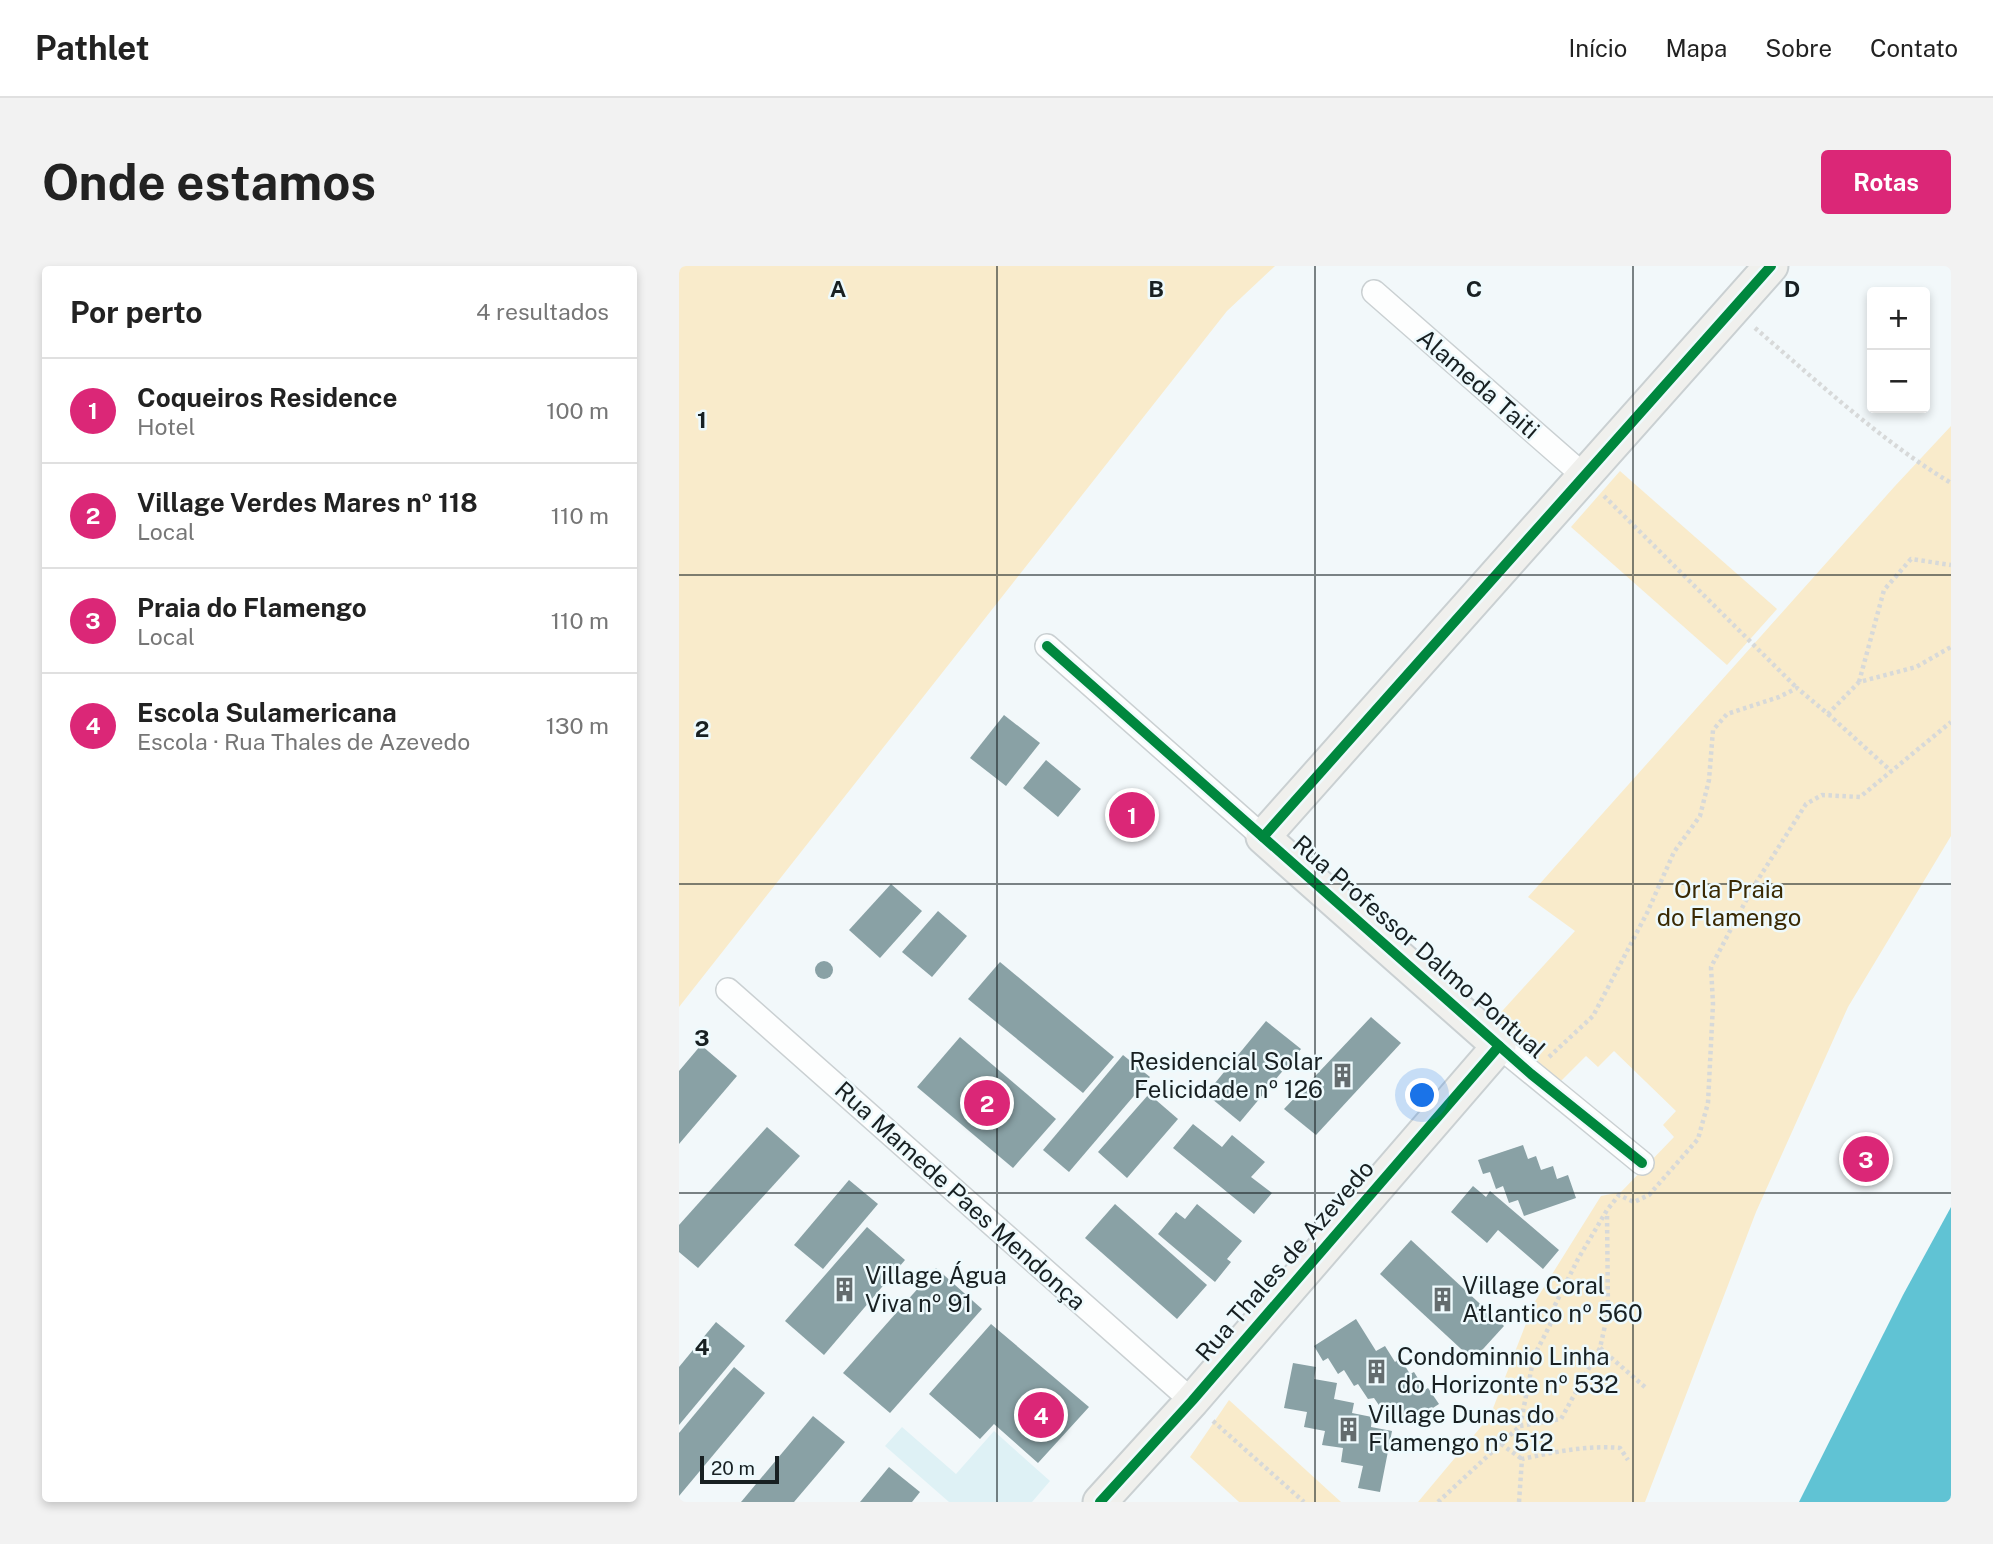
<!DOCTYPE html>
<html lang="pt">
<meta charset="utf-8">
<style>
:root{--surface:#fff;--page:#f2f2f2;--text:#222;--muted:#767676;--line:#e0e0e0;--accent:#db2777}
body{margin:0;font-family:"Public Sans",sans-serif;background:var(--page);color:var(--text)}
.controls{position:absolute;right:21px;top:21px;display:grid;overflow:hidden;border-radius:7px;box-shadow:0 4px 10px #0003}
.controls button{width:63px;height:63px;display:grid;place-items:center;padding:0;border:0;border-bottom:2px solid var(--line);background:var(--surface);color:var(--text);font:35px sans-serif}
.scale{position:absolute;left:21px;bottom:18px;width:79px;box-sizing:border-box;padding-left:7px;border:4px solid #182022;border-top:0;font-size:19px;line-height:24px;white-space:nowrap;color:#182022;-webkit-text-stroke:5px #eefafd;paint-order:stroke}
.you{position:absolute;left:744px;top:830px;width:24px;height:24px;margin:-18px;border:5px solid #fff;border-radius:50%;background:#1a73e8;box-shadow:0 0 0 10px #1a73e833}
.badge{display:grid;place-items:center;width:46px;height:46px;border-radius:50%;background:var(--accent);color:#fff;font-size:23px;font-weight:700}
.pin{position:absolute;translate:-50% -50%;border:4px solid #fff;box-shadow:0 2px 7px #0006}
.list{margin:0;padding:0;list-style:none}
h2{display:flex;justify-content:space-between;align-items:center;height:91px;margin:0;padding:0 28px;font-size:30px}
h2 small{font-size:23px;font-weight:400;color:var(--muted)}
.list li{display:grid;grid-template-columns:46px 1fr auto;gap:21px;align-items:center;box-sizing:border-box;height:105px;padding:0 28px;border-top:2px solid var(--line)}
.list b{display:block;font-size:26px;white-space:nowrap}
.list p{margin:0;font-size:23px;white-space:nowrap;color:var(--muted)}
.list em{font-size:23px;font-style:normal;color:var(--muted)}
.map{position:relative;flex:none;width:1272px;height:1236px;overflow:hidden;border-radius:7px}
header{display:flex;align-items:center;gap:42px;box-sizing:border-box;height:98px;padding:0 35px;background:var(--surface);border-bottom:2px solid var(--line)}
header strong{font-size:33px}
nav{display:flex;gap:38px;margin-inline-start:auto;font-size:24px}
.intro{display:flex;align-items:center;justify-content:space-between;box-sizing:border-box;height:168px;padding:0 42px}
h1{margin:0;font-size:49px}
.button{padding:18px 32px;border-radius:7px;background:var(--accent);color:#fff;font-size:24px;font-weight:700}
main{display:flex;gap:42px;padding:0 42px}
aside{flex:1;background:var(--surface);border-radius:7px;box-shadow:0 4px 10px #0003}
.map>svg:first-child{display:block}
</style>
<header>
<strong>Pathlet</strong>
<nav><a>Início</a><a>Mapa</a><a>Sobre</a><a>Contato</a></nav>
</header>
<div class="intro"><h1>Onde estamos</h1><a class="button">Rotas</a></div>
<main>
<aside>
<h2>Por perto<small>4 resultados</small></h2>
<ul class="list">
<li><span class="badge">1</span><div><b>Coqueiros Residence</b><p>Hotel</p></div><em>100 m</em></li>
<li><span class="badge">2</span><div><b>Village Verdes Mares nº 118</b><p>Local</p></div><em>110 m</em></li>
<li><span class="badge">3</span><div><b>Praia do Flamengo</b><p>Local</p></div><em>110 m</em></li>
<li><span class="badge">4</span><div><b>Escola Sulamericana</b><p>Escola · Rua Thales de Azevedo</p></div><em>130 m</em></li>
</ul>
</aside>
<div class="map">
<svg width="1272" height="1236" viewBox="0 0 1272 1236">
<rect width="100%" height="100%" fill="#f2f8fa"/>
<!-- built -->
<polygon fill="#def1f5" points="223,1161 277,1208 315,1165 371,1215 353,1236 270,1236 206,1180"/>
<!-- green -->
<g fill="#f9ebcb">
<polygon points="0,0 596,0 548,45 0,741"/>
<polygon points="1272,160 1272,570 1169,741 1077,946 966,1236 739,1236 811,1150 855,1037 922,930 942,926 995,871 984,859 997,845 935,785 919,801 907,790 881,816 815,754 896,665 849,631 1216,220"/>
<polygon points="941,205 1098,343 1048,399 892,261"/>
<polygon points="550,1134 662,1236 560,1236 511,1191"/>
</g>
<!-- water -->
<polygon fill="#60c3d4" points="1272,941 1272,1236 1120,1236 1224,1029"/>
<!-- building -->
<g fill="#89a1a5">
<polygon points="325,449 361,477 327,520 291,492"/>
<polygon points="367,494 402,523 379,551 344,522"/>
<polygon points="212,618 243,645 201,692 170,664"/>
<polygon points="259,645 288,670 253,711 223,686"/>
<circle cx="145" cy="704" r="9"/>
<polygon points="321,696 435,791 404,827 289,733"/>
<polygon points="692,751 722,777 637,869 605,843"/>
<polygon points="587,755 622,783 561,856 527,828"/>
<polygon points="281,771 377,853 334,902 238,821"/>
<polygon points="22,779 58,810 0,878 0,805"/>
<polygon points="444,789 471,811 390,906 364,884"/>
<polygon points="470,828 499,853 448,912 419,886"/>
<polygon points="514,858 543,881 553,869 586,896 572,911 593,927 575,948 494,882"/>
<polygon points="88,861 121,890 19,1002 0,986 0,959"/>
<polygon points="844,879 849,893 857,890 862,904 874,900 878,913 889,909 897,932 845,950 839,934 830,937 824,920 817,923 811,906 804,908 799,894"/>
<polygon points="170,914 199,938 144,1003 115,979"/>
<polygon points="794,920 807,931 811,925 880,984 864,1003 819,964 808,977 772,946"/>
<polygon points="436,938 528,1019 498,1053 406,972"/>
<polygon points="518,938 563,975 548,993 552,996 536,1016 479,968 497,946 506,953"/>
<polygon points="188,961 226,994 145,1089 106,1055"/>
<polygon points="732,974 825,1060 794,1094 701,1008"/>
<polygon points="257,1002 303,1043 211,1147 164,1107"/>
<polygon points="677,1053 697,1085 706,1080 716,1096 721,1092 731,1108 735,1106 746,1124 749,1122 760,1138 734,1155 729,1149 720,1155 711,1141 704,1145 695,1132 689,1133 679,1118 675,1120 665,1104 659,1108 649,1092 644,1095 635,1080"/>
<polygon points="37,1056 66,1080 0,1159 0,1101"/>
<polygon points="312,1058 410,1141 359,1197 315,1158 301,1173 250,1128"/>
<polygon points="614,1097 637,1101 635,1113 658,1117 655,1133 675,1137 673,1147 693,1151 692,1161 713,1165 701,1226 679,1222 684,1200 662,1196 664,1182 643,1179 646,1165 625,1161 628,1146 605,1142"/>
<polygon points="55,1101 86,1127 0,1230 0,1167"/>
<polygon points="134,1150 166,1176 115,1236 62,1236"/>
<polygon points="210,1201 241,1226 233,1236 181,1236"/>
</g>
<g fill="none" stroke-linecap="round" stroke-linejoin="round">
<defs>
<g id="street">
<polyline points="695,26 904,209"/>
<polyline points="368,380 584,571"/>
<polyline points="49,724 513,1135"/>
<polyline points="820,780 963,897"/>
</g>
<polyline id="secondary" points="421,1236 513,1135 820,780 584,571 1092,0"/>
</defs>
<!-- street casing -->
<use href="#street" stroke="#cad0d2" stroke-width="26"/>
<!-- secondary casing -->
<use href="#secondary" stroke="#cad0d2" stroke-width="37"/>
<!-- path -->
<g stroke="#d7d9d9" stroke-width="4.5" stroke-dasharray="3.5 3.5" stroke-linecap="butt">
<path d="M 1076,62 C 1139,116 1201,174 1272,217"/>
<polyline points="925,230 1118,422"/>
<polyline points="1180,416 1205,324 1232,293 1272,299"/>
<polyline points="1149,448 1212,505"/>
<polyline points="870,791 914,750 968,647 995,586 1021,550 1030,514 1034,464 1048,448 1100,431 1118,422 1149,448 1180,416 1237,401 1272,381"/>
<polyline points="921,1082 967,1122"/>
<polyline points="534,1155 625,1236"/>
<polyline points="841,1160 882,1153 921,1082 929,1046 928,947"/>
<polyline points="822,1178 843,1193"/>
<polyline points="759,1236 841,1160 855,1090 871,1059 875,1041 899,993 928,944 940,929 955,936 970,929 1019,873 1029,837 1034,738 1032,701 1073,623 1127,538 1143,529 1181,531 1272,456"/>
<path d="M 840,1236 L 843,1193 C 876,1186 907,1179 941,1182 L 949,1194"/>
</g>
<!-- street -->
<use href="#street" stroke="#fdfefe" stroke-width="23"/>
<!-- secondary -->
<use href="#secondary" stroke="#f0f0ed" stroke-width="33"/>
<defs>
<g id="cycleway">
<polyline points="368,380 852,808 963,897"/>
<polyline points="584,571 1092,0"/>
<polyline points="421,1236 513,1135 820,780"/>
</g>
</defs>
<!-- cycleway casing -->
<use href="#cycleway" stroke="#eefafd" stroke-width="15"/>
<!-- cycleway -->
<use href="#cycleway" stroke="#00873e" stroke-width="10"/>
</g>
<!-- grid -->
<path fill="none" stroke="#182022" stroke-width="2" stroke-opacity="0.55" d="M 318,0 L 318,1236M 636,0 L 636,1236M 954,0 L 954,1236M 0,309 L 1272,309M 0,618 L 1272,618M 0,927 L 1272,927"/>
<!-- icons -->
<defs>
<symbol id="building-bare" viewBox="-9 -9 18 18"><path d="M-4-6H4V6H1V3H-1V6H-4ZM-2.5-4.3h1.7v1.8h-1.7ZM.8-4.3h1.7v1.8H.8ZM-2.5-1h1.7V.8h-1.7ZM.8-1h1.7V.8H.8Z" fill="#646c6e" stroke="#eefafd" stroke-width="2.5" paint-order="stroke"/></symbol>
</defs>
<g fill-rule="evenodd">
<use href="#building-bare" x="646" y="792" width="35" height="35"/>
<use href="#building-bare" x="148" y="1006" width="35" height="35"/>
<use href="#building-bare" x="746" y="1016" width="35" height="35"/>
<use href="#building-bare" x="680" y="1088" width="35" height="35"/>
<use href="#building-bare" x="652" y="1146" width="35" height="35"/>
</g>
<g text-anchor="middle" stroke-width="5" stroke-linejoin="round" paint-order="stroke">
<!-- street labels -->
<g font-size="24" fill="#182022" stroke="#eefafd">
<text transform="translate(799 118) rotate(41)" y="8">Alameda Taiti</text>
<text transform="translate(740 681) rotate(41)" y="8">Rua Professor Dalmo Pontual</text>
<text transform="translate(281 930) rotate(42)" y="8">Rua Mamede Paes Mendonça</text>
<text transform="translate(606 995) rotate(-49)" y="8">Rua Thales de Azevedo</text>
</g>
<!-- park labels -->
<g font-size="24" fill="#3a2903" stroke="#eefafd">
<text x="1050" y="632">Orla Praia<tspan x="1050" dy="28">do Flamengo</tspan></text>
</g>
<!-- poi labels -->
<g font-size="24" fill="#182022" stroke="#eefafd" text-anchor="start">
<text x="644" y="804" text-anchor="end">Residencial Solar<tspan x="644" dy="28">Felicidade nº 126</tspan></text>
<text x="186" y="1018">Village Água<tspan x="186" dy="28">Viva nº 91</tspan></text>
<text x="783" y="1028">Village Coral<tspan x="783" dy="28">Atlantico nº 560</tspan></text>
<text x="718" y="1099">Condominnio Linha<tspan x="718" dy="28">do Horizonte nº 532</tspan></text>
<text x="689" y="1157">Village Dunas do<tspan x="689" dy="28">Flamengo nº 512</tspan></text>
</g>
</g>
<g font-size="23" text-anchor="middle" font-weight="bold" fill="#182022" stroke="#eefafd" stroke-width="5" stroke-linejoin="round" paint-order="stroke">
<text x="159" y="31">A</text>
<text x="477" y="31">B</text>
<text x="795" y="31">C</text>
<text x="1113" y="31">D</text>
<text x="23" y="162">1</text>
<text x="23" y="471">2</text>
<text x="23" y="780">3</text>
<text x="23" y="1089">4</text>
</g>
</svg>
<div class="controls">
<button>+</button>
<button>−</button>
</div>
<div class="scale">20 m</div>
<div class="you"></div>
<div class="pin badge" style="left:453px;top:549px">1</div>
<div class="pin badge" style="left:308px;top:837px">2</div>
<div class="pin badge" style="left:1187px;top:893px">3</div>
<div class="pin badge" style="left:362px;top:1149px">4</div>
</div>
</main>
